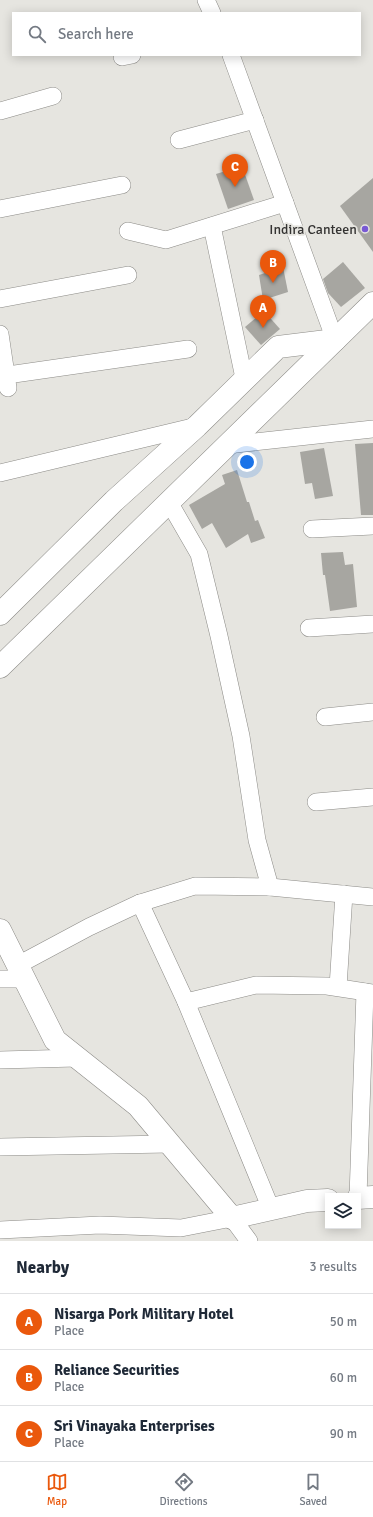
<!DOCTYPE html>
<style>
:root{--surface:#fff;--page:#f2f2f3;--text:#1f2937;--muted:#747a83;--line:#e0e1e3;--accent:#ea580c}
body{margin:0;font-family:Signika,sans-serif;background:var(--page);color:var(--text)}
.controls{position:absolute;right:12px;bottom:12px;display:grid;overflow:hidden;border-radius:0px;box-shadow:0 2px 10px #0003}
.controls button{width:36px;height:36px;display:grid;place-items:center;padding:0;border:0;border-bottom:1px solid var(--line);background:var(--surface);color:var(--text);font:20px sans-serif}
.you{position:absolute;left:247px;top:462px;width:14px;height:14px;margin:-10px;border:3px solid #fff;border-radius:50%;background:#1a73e8;box-shadow:0 0 0 6px #1a73e833}
.badge{display:grid;place-items:center;width:26px;height:26px;border-radius:50%;background:var(--accent);color:#fff;font-size:13px;font-weight:700}
.pin{position:absolute;translate:-50% -33px;filter:drop-shadow(0 1px 2px #0008)}
.pin::after{content:'';position:absolute;top:21px;width:14px;height:12px;background:inherit;clip-path:polygon(0 0,100% 0,50% 100%)}
.list{margin:0;padding:0;list-style:none}
h2{display:flex;justify-content:space-between;align-items:center;height:52px;margin:0;padding:0 16px;font-size:17px}
h2 small{font-size:13px;font-weight:400;color:var(--muted)}
.list li{display:grid;grid-template-columns:26px 1fr auto;gap:12px;align-items:center;box-sizing:border-box;height:56px;padding:0 16px;border-top:1px solid var(--line)}
.list b{display:block;font-size:15px;white-space:nowrap}
.list p{margin:0;font-size:13px;white-space:nowrap;color:var(--muted)}
.list em{font-size:13px;font-style:normal;color:var(--muted)}
.icon{flex:none;width:22px;height:22px;fill:none;stroke:currentColor;stroke-width:2;stroke-linecap:round;stroke-linejoin:round}
.map{position:relative;flex:none;width:373px;height:1241px;overflow:hidden}
.search{position:absolute;background:var(--surface);box-shadow:0 2px 10px #0003;left:12px;right:12px;top:12px;height:44px;display:flex;align-items:center;gap:10px;box-sizing:border-box;padding:0 14px;border-radius:0px;color:var(--muted);font-size:15px}
.sheet{height:220px;background:var(--surface)}
nav{display:flex;justify-content:space-around;align-items:center;box-sizing:border-box;height:56px;border-top:1px solid var(--line);background:var(--surface);font-size:11px;color:var(--muted)}
nav a{display:grid;justify-items:center;gap:2px}
nav .on{color:var(--accent)}
.map>svg:first-child{display:block}
</style>
<div class="map">
<svg width="373" height="1241" viewBox="0 0 373 1241">
<rect width="100%" height="100%" fill="#e6e5e0"/>
<!-- building -->
<g fill="#a7a6a1">
<polygon points="242,166 254,200 228,209 216,174"/>
<polygon points="373,178 373,252 340,206"/>
<polygon points="343,262 365,288 341,307 328,293 323,279"/>
<polygon points="283,267 288,292 263,300 259,275"/>
<polygon points="264,311 280,329 261,345 245,327"/>
<polygon points="373,443 373,515 361,515 355,444"/>
<polygon points="324,448 333,496 315,499 312,483 305,484 300,452"/>
<polygon points="237,470 247,502 249,502 255,521 258,520 265,538 251,543 248,534 226,548 212,523 202,529 189,505 225,484 222,475"/>
<polygon points="343,552 345,565 353,564 357,607 330,611 325,575 323,575 321,553"/>
</g>
<g fill="none" stroke-linecap="round" stroke-linejoin="round">
<defs>
<g id="street">
<polyline points="206,0 212,13"/>
<polyline points="231,55 335,340"/>
<polyline points="122,57 132,55"/>
<polyline points="0,111 53,96"/>
<polyline points="179,140 255,120"/>
<polyline points="0,209 122,185"/>
<polyline points="212,226 244,378"/>
<polyline points="128,231 166,240 285,203"/>
<polyline points="0,299 128,275"/>
<polyline points="0,334 8,388"/>
<polyline points="0,376 188,349"/>
<polyline points="227,445 373,429"/>
<polyline points="0,473 197,426"/>
<polyline points="312,529 373,526"/>
<polyline points="309,628 373,624"/>
<polyline points="325,717 373,712"/>
<polyline points="316,802 373,797"/>
<polyline points="270,887 373,897"/>
<polyline points="140,903 186,1002"/>
<polyline points="18,965 89,927 140,903 195,886 270,887 257,840 241,736 219,636 199,554 169,502"/>
<polyline points="0,979 24,979"/>
<polyline points="338,987 344,894"/>
<polyline points="0,1060 76,1058"/>
<polyline points="0,1147 169,1144"/>
<polyline points="358,1197 365,992"/>
<polyline points="271,1209 186,1002 256,985 327,986 373,993"/>
<polyline points="0,1230 100,1225 181,1228 232,1218 249,1241"/>
</g>
<g id="secondary">
<polyline points="0,614 114,501 197,426 278,347 335,340"/>
<polyline points="0,667 373,303"/>
<polyline points="0,930 55,1040 138,1106 232,1218 307,1201 328,1200"/>
<polyline points="358,1198 373,1197"/>
</g>
</defs>
<!-- street casing -->
<use href="#street" stroke="#8c8b87" stroke-width="18"/>
<!-- secondary casing -->
<use href="#secondary" stroke="#8c8b87" stroke-width="23"/>
<!-- street -->
<use href="#street" stroke="#fff" stroke-width="17"/>
<!-- secondary -->
<use href="#secondary" stroke="#fff" stroke-width="22"/>
</g>
<!-- markers -->
<circle fill="#7859d4" stroke="#e6e5e0" stroke-width="1.5" cx="365" cy="229" r="4"/>
<g text-anchor="middle" stroke-width="3.5" stroke-linejoin="round" paint-order="stroke">
<!-- poi labels -->
<g font-size="14" fill="#343332" stroke="#e6e5e0" text-anchor="end">
<text x="357" y="234">Indira Canteen</text>
</g>
</g>
</svg>
<div class="controls">
<button><svg class="icon" aria-label="layers" viewBox="0 0 24 24"><path d="M12 4l9 5-9 5-9-5zM3 14l9 5 9-5"/></svg></button>
</div>
<div class="you"></div>
<div class="pin badge" style="left:263px;top:328px">A</div>
<div class="pin badge" style="left:273px;top:283px">B</div>
<div class="pin badge" style="left:235px;top:187px">C</div>
<div class="search"><svg class="icon" aria-label="search" viewBox="0 0 24 24"><circle cx="10" cy="10" r="6"/><path d="M15 15l6 6"/></svg>Search here</div>
</div>
<section class="sheet">
<h2>Nearby<small>3 results</small></h2>
<ul class="list">
<li><span class="badge">A</span><div><b>Nisarga Pork Military Hotel</b><p>Place</p></div><em>50 m</em></li>
<li><span class="badge">B</span><div><b>Reliance Securities</b><p>Place</p></div><em>60 m</em></li>
<li><span class="badge">C</span><div><b>Sri Vinayaka Enterprises</b><p>Place</p></div><em>90 m</em></li>
</ul>
</section>
<nav>
<a class="on"><svg class="icon" aria-label="map" viewBox="0 0 24 24"><path d="M3 6l6-2 6 2 6-2v14l-6 2-6-2-6 2zM9 4v14M15 6v14"/></svg>Map</a>
<a><svg class="icon" aria-label="directions" viewBox="0 0 24 24"><path d="M12 3l9 9-9 9-9-9zM9 14v-3h6M13 9l2 2-2 2"/></svg>Directions</a>
<a><svg class="icon" aria-label="saved" viewBox="0 0 24 24"><path d="M7 4h10v16l-5-4-5 4z"/></svg>Saved</a>
</nav>
